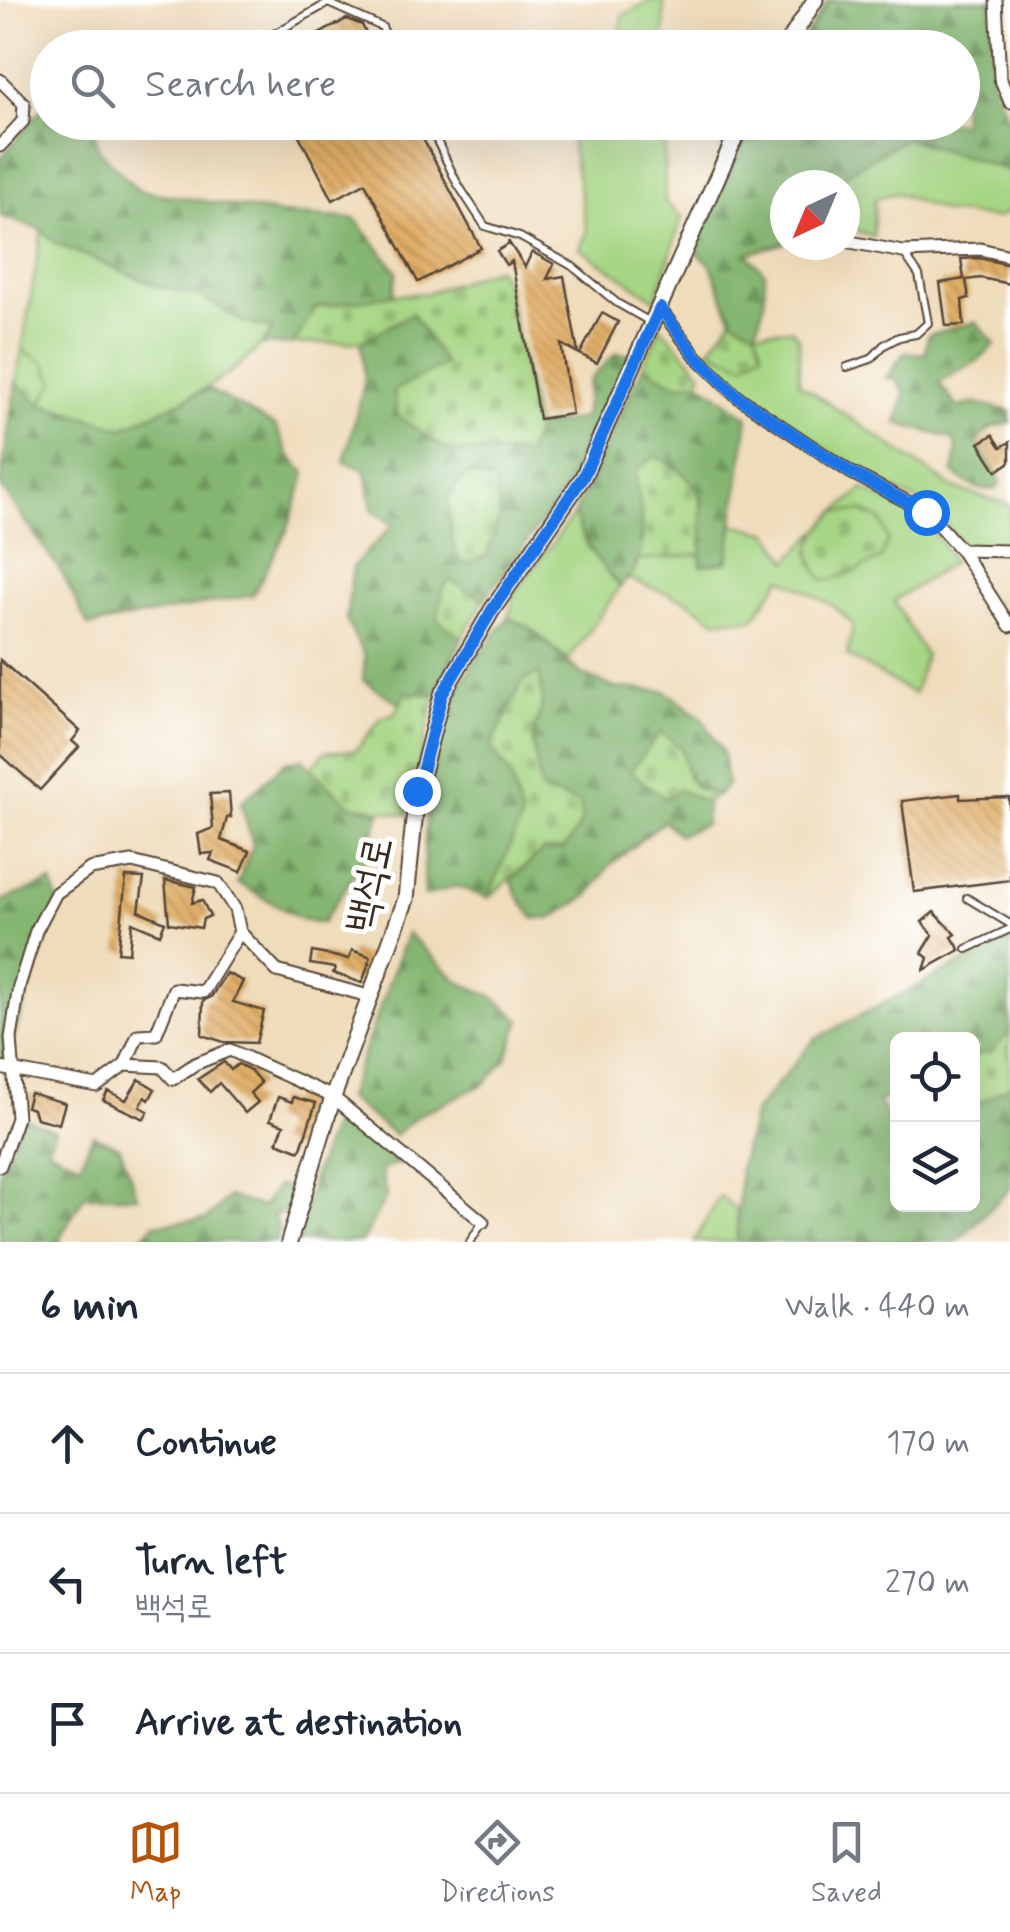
<!DOCTYPE html>
<meta charset="utf-8">
<style>
:root{--surface:#fff;--page:#f2f2f3;--text:#1f2937;--muted:#747a83;--line:#e0e1e3;--accent:#b45309}
body{margin:0;font-family:Mynerve,"Poor Story",sans-serif;background:var(--page);color:var(--text)}
.controls{position:absolute;right:30px;bottom:30px;display:grid;overflow:hidden;border-radius:15px;box-shadow:0 10px 40px #0002}
.controls button{width:90px;height:90px;display:grid;place-items:center;padding:0;border:0;border-bottom:2px solid var(--line);background:var(--surface);color:var(--text);font:50px sans-serif}
.compass{position:absolute;left:770px;top:170px;width:90px;height:90px;border-radius:50%;background:var(--surface);box-shadow:0 10px 40px #0002;rotate:224deg}
.stop{position:absolute;width:30px;height:30px;margin:-22px;border:8px solid #1a73e8;border-radius:50%;background:#fff}
.stop.end{background:#1a73e8;border-color:#fff;box-shadow:0 2px 10px #0008}
.list{margin:0;padding:0;list-style:none}
h2{display:flex;justify-content:space-between;align-items:center;height:130px;margin:0;padding:0 40px;font-size:42px}
h2 small{font-size:32px;font-weight:400;color:var(--muted)}
.list li{display:grid;grid-template-columns:65px 1fr auto;gap:30px;align-items:center;box-sizing:border-box;height:140px;padding:0 40px;border-top:2px solid var(--line)}
.list b{display:block;font-size:38px;white-space:nowrap}
.list p{margin:0;font-size:32px;white-space:nowrap;color:var(--muted)}
.list em{font-size:32px;font-style:normal;color:var(--muted)}
.icon{flex:none;width:55px;height:55px;fill:none;stroke:currentColor;stroke-width:2;stroke-linecap:round;stroke-linejoin:round}
.map{position:relative;flex:none;width:1010px;height:1242px;overflow:hidden}
.search{position:absolute;background:var(--surface);box-shadow:0 10px 40px #0002;left:30px;right:30px;top:30px;height:110px;display:flex;align-items:center;gap:25px;box-sizing:border-box;padding:0 35px;border-radius:55px;color:var(--muted);font-size:38px}
.sheet{height:550px;background:var(--surface)}
nav{display:flex;justify-content:space-around;align-items:center;box-sizing:border-box;height:140px;border-top:2px solid var(--line);background:var(--surface);font-size:28px;color:var(--muted)}
nav a{display:grid;justify-items:center;gap:5px}
nav .on{color:var(--accent)}
.map>svg:first-child{display:block}
</style>
<div class="map">
<svg width="1010" height="1242" viewBox="0 0 1010 1242">
<defs>
<pattern id="forest-firs" width="22" height="20" patternUnits="userSpaceOnUse" patternTransform="scale(2.5)"><rect width="22" height="20" fill="#84b671"/><path d="M5 1l3.5 6h-7zM16 11l3.5 6h-7z" fill="#6d945c"/></pattern>
<pattern id="cemetery-stones" width="16" height="16" patternUnits="userSpaceOnUse" patternTransform="scale(2.5)"><rect width="16" height="16" fill="#a6d583"/><path d="M2 7V4a2 2 0 0 1 4 0v3zM10 15v-3a2 2 0 0 1 4 0v3z" fill="#90b771"/></pattern>
<pattern id="building-back-hatch" width="6" height="6" patternUnits="userSpaceOnUse" patternTransform="scale(2.5)"><rect width="6" height="6" fill="#e1af68"/><path d="M-1 5l2 2M0 0l6 6M5-1l2 2" fill="none" stroke="#b88f55"/></pattern>
</defs>
<rect width="100%" height="100%" fill="#fff"/>
<filter id="ink" filterUnits="userSpaceOnUse"><feTurbulence type="fractalNoise" baseFrequency=".01" numOctaves="2"/><feDisplacementMap in="SourceGraphic" scale="20" xChannelSelector="R" yChannelSelector="G"/><feConvolveMatrix kernelMatrix="1 2 1 2 8 2 1 2 1" color-interpolation-filters="sRGB"/></filter>
<filter id="wash" filterUnits="userSpaceOnUse"><feTurbulence type="fractalNoise" baseFrequency=".0048" numOctaves="4" result="noise"/><feDisplacementMap in="SourceGraphic" scale="40" xChannelSelector="R" yChannelSelector="G"/><feGaussianBlur stdDeviation="2.25" result="paint"/><feColorMatrix in="noise" values="0 0 0 0 0 0 0 0 0 0 0 0 0 0 0 0 0 1.4 0 .05"/><feComposite in="paint" operator="in"/></filter>
<g filter="url(#wash)">
<rect width="100%" height="100%" fill="#efdcbb"/>
<!-- grass -->
<g fill="#a6d583" stroke="#708050" stroke-width="2.5">
<polygon points="652,0 664,0 664,47 621,48 622,16"/>
<polygon points="568,123 664,123 665,202 682,217 656,300 579,248 587,233"/>
<path d="M 905,138 L 1010,171 L 1010,211 L 996,218 L 944,212 L 897,193 L 875,198 L 873,236 L 845,227 L 845,185 L 835,185 C 853,165 882,154 905,138 Z"/>
<path d="M 42,230 L 55,243 L 158,286 L 201,296 L 243,322 L 274,329 C 237,380 178,403 123,428 L 41,404 L 54,382 L 22,349 Z"/>
<polygon points="792,329 799,340 799,383 953,488 1010,505 1010,544 963,545 935,511 849,465 760,405 729,382 705,353 711,347 718,354 762,351 756,331"/>
<path d="M 863,489 C 907,511 929,516 953,562 L 894,601 L 925,655 L 914,694 L 847,655 L 853,625 L 835,607 L 782,578 L 753,619 L 715,620 L 688,601 L 626,578 L 633,573 L 638,560 L 701,554 L 701,565 L 727,562 L 734,524 L 770,533 L 788,561 L 817,531 L 810,553 L 862,511 L 836,512 Z"/>
<path d="M 575,513 C 580,541 602,566 620,587 L 568,661 L 530,628 L 508,618 L 515,593 Z"/>
<polygon points="720,1196 737,1210 737,1242 694,1242"/>
</g>
<!-- forest -->
<g fill="url(#forest-firs)" stroke="#607048" stroke-width="2.5">
<path d="M 829,0 L 992,0 L 992,81 L 1010,123 L 1010,171 L 905,138 C 882,154 853,165 835,185 L 785,185 L 785,243 L 747,254 L 765,273 L 764,304 L 756,331 L 732,319 L 710,263 L 697,254 L 699,240 L 753,123 L 962,122 L 962,48 L 798,47 Z"/>
<polygon points="44,106 47,107 48,122 93,123 98,149 138,190 281,214 355,219 397,271 393,295 315,308 294,344 262,345 273,329 243,322 201,296 158,286 55,243 42,230 0,216 0,159"/>
<polygon points="412,313 445,364 394,391 448,451 528,454 536,427 584,418 589,381 616,353 630,355 602,417 586,440 566,488 484,600 449,580 439,620 462,638 435,696 407,692 400,704 363,680 365,657 346,620 353,566 393,525 372,510 366,470 344,462 365,380 361,342"/>
<path d="M 976,322 L 995,344 L 980,359 L 939,383 L 957,407 L 976,403 L 1010,411 L 1010,423 L 992,427 L 976,442 L 999,477 L 999,487 C 982,495 966,483 953,473 L 957,449 L 953,439 L 897,423 L 905,394 L 896,379 L 886,378 L 905,352 L 925,354 L 928,335 Z"/>
<path d="M 643,366 L 676,384 L 699,381 L 748,417 L 728,562 L 701,565 L 702,497 L 641,513 L 642,549 L 633,573 L 620,587 C 602,566 580,541 575,513 Z"/>
<polygon points="16,383 41,404 123,428 208,389 276,427 289,455 306,474 287,530 253,595 88,626 64,576 0,485"/>
<path d="M 508,618 L 530,628 L 581,674 L 614,688 L 665,691 L 702,718 L 723,753 L 727,785 L 719,795 C 687,786 688,778 681,748 L 679,790 L 706,802 L 705,824 L 679,835 L 664,821 L 609,866 L 589,895 L 550,919 L 534,918 L 518,896 L 511,880 L 542,851 L 564,849 L 581,824 L 580,804 L 541,790 L 532,737 L 543,702 L 538,674 L 523,681 L 491,747 L 510,774 L 522,818 L 488,898 L 456,886 L 425,896 C 422,839 429,748 455,696 C 469,668 489,642 508,618 Z"/>
<path d="M 303,759 C 327,788 344,803 380,813 L 365,858 L 322,923 L 301,919 L 238,883 L 253,846 L 241,803 L 286,762 Z"/>
<polygon points="52,882 58,903 5,1063 0,1061 0,901"/>
<polygon points="407,933 459,982 492,996 521,1020 506,1059 484,1084 418,1115 395,1135 347,1098"/>
<polygon points="1010,938 1010,1032 991,1053 973,1055 972,1040 898,1040 897,1094 878,1101 897,1133 898,1204 972,1204 973,1107 1010,1085 1010,1189 956,1242 737,1242 740,1167 754,1112 815,1039"/>
<polygon points="338,1110 401,1162 381,1170 386,1196 362,1242 298,1242 314,1174"/>
<polygon points="24,1118 55,1130 47,1149 80,1164 93,1135 120,1147 137,1196 84,1196 59,1239 61,1242 0,1242 0,1171"/>
<polygon points="277,1186 295,1189 286,1212 273,1215 279,1231 276,1242 137,1242 155,1224 207,1219 229,1197 262,1207"/>
</g>
<!-- cemetery -->
<g fill="url(#cemetery-stones)" stroke="#708050" stroke-width="2.5">
<polygon points="497,268 506,283 536,427 528,454 448,451 398,416 394,391 445,364 412,313 361,342 294,344 315,308 393,295 427,293"/>
<polygon points="732,319 756,331 762,351 745,364 718,354 711,347"/>
<polygon points="661,327 702,373 699,381 676,384 643,366"/>
<polygon points="22,349 46,364 55,382 41,404 16,383"/>
<path d="M 655,456 C 709,485 702,496 701,554 L 638,560 C 647,533 639,500 635,472 Z"/>
<polygon points="469,473 495,483 500,515 487,555 466,564 460,561 451,538 448,495"/>
<path d="M 862,511 L 881,520 L 888,540 L 881,558 L 852,573 L 825,581 C 799,553 812,536 836,512 Z"/>
<polygon points="449,580 484,600 462,638 438,620 443,590"/>
<polygon points="539,673 543,702 532,737 541,790 580,804 581,824 564,849 542,851 488,898 522,818 510,774 491,747 523,681"/>
<polygon points="406,692 435,696 407,815 350,805 311,769 324,752 356,750 381,718 395,713"/>
<polygon points="661,732 681,748 688,778 697,789 719,795 706,802 679,790 665,799 630,771"/>
<polygon points="1010,1032 1010,1085 973,1107 973,1055 991,1052"/>
</g>
<g id="blocks">
<!-- building -->
<g fill="url(#building-back-hatch)">
<polygon points="347,19 362,25 373,48 293,48"/>
<polygon points="292,122 414,122 481,248 418,282 365,183 333,200"/>
<polygon points="508,241 525,267 532,252 554,264 547,279 564,276 578,353 561,344 572,414 539,419 512,261 506,265 497,251 509,244"/>
<polygon points="979,258 1010,265 1010,284 981,278 966,280 969,298 962,300 964,325 946,326 940,283 964,279 961,259"/>
<polygon points="602,313 618,322 597,363 580,354"/>
<polygon points="993,435 1001,447 1010,442 1010,462 997,471 979,443"/>
<polygon points="0,660 80,731 72,741 79,747 40,790 0,754"/>
<polygon points="229,793 231,817 227,818 221,840 250,851 241,872 210,860 213,853 201,854 198,834 213,828 210,794"/>
<polygon points="960,794 960,799 1009,797 1010,880 914,892 902,801"/>
<polygon points="126,877 144,878 139,911 165,922 160,934 132,922 129,953 118,952"/>
<polygon points="165,880 196,887 192,903 202,900 210,916 203,919 201,928 169,923"/>
<polygon points="934,912 956,934 952,937 960,950 924,970 928,958 922,953 933,935 922,922"/>
<polygon points="352,950 371,957 362,983 333,973 335,968 310,964 312,952 349,959"/>
<polygon points="226,973 243,981 233,1002 264,1011 256,1043 224,1042 202,1035 203,1001 211,997"/>
<polygon points="224,1062 231,1070 238,1064 250,1070 261,1083 250,1093 258,1102 245,1113 219,1083 210,1092 198,1079"/>
<polygon points="139,1079 155,1089 149,1100 145,1097 140,1107 148,1111 144,1119 103,1100 108,1091 126,1100"/>
<polygon points="30,1093 65,1103 59,1124 36,1118 33,1109 26,1107"/>
<polygon points="278,1097 292,1102 293,1097 316,1103 300,1151 277,1142 284,1125 270,1120"/>
</g>
</g>
</g>
<g filter="url(#ink)">
<use href="#blocks" fill-opacity="0" stroke="#564536" stroke-width="2.5"/>
<g fill="none" stroke-linecap="round" stroke-linejoin="round">
<defs>
<g id="service">
<polyline points="249,48 328,3 382,27 392,48"/>
<polyline points="428,122 457,183 485,226 520,237 572,266 617,303 652,323"/>
<polyline points="847,367 871,359 884,345 899,337 916,334 928,323 919,275 904,253"/>
<polyline points="967,898 1010,924"/>
<polyline points="967,949 1010,929"/>
<polyline points="470,1242 482,1223"/>
</g>
<g id="minor">
<polyline points="996,0 1000,78 1010,102"/>
<polyline points="0,80 24,104 23,121 0,146"/>
<polyline points="845,241 903,252 980,249 1010,256"/>
<polyline points="659,308 696,356 738,397 850,472 927,512 961,550 1010,626"/>
<polyline points="961,550 1010,551"/>
<polyline points="125,1065 162,1067 173,1079 195,1064 230,1050 333,1097 483,1222"/>
<polyline points="0,1068 97,1086 125,1065 138,1035 156,1034 174,989 203,992 240,932"/>
<polyline points="0,1166 17,1118 11,1038 19,986 36,931 56,893 90,869 132,862 218,883 235,909 240,932 277,971 372,997"/>
</g>
<g id="tertiary">
<polyline points="785,48 815,0"/>
<polyline points="289,1242 333,1097 406,899 417,791 442,695 492,610 583,477 742,122"/>
</g>
</defs>
<!-- service casing -->
<use href="#service" stroke="#564536" stroke-width="10"/>
<!-- minor casing -->
<use href="#minor" stroke="#564536" stroke-width="15"/>
<!-- tertiary casing -->
<use href="#tertiary" stroke="#564536" stroke-width="19"/>
<!-- service -->
<use href="#service" stroke="#fff" stroke-width="6"/>
<!-- minor -->
<use href="#minor" stroke="#fff" stroke-width="11"/>
<!-- tertiary -->
<use href="#tertiary" stroke="#fff" stroke-width="15"/>
</g>
</g>
<g fill="none" stroke-linecap="round" stroke-linejoin="round" filter="url(#ink)">
<!-- route -->
<polyline stroke="#1a73e8" stroke-width="12" points="417,791 442,695 492,610 583,477 660,308 696,356 738,397 850,472 926,512"/>
</g>
<g text-anchor="middle" stroke-width="10" stroke-linejoin="round" paint-order="stroke">
<!-- street labels -->
<g font-size="40" fill="#3b2a1e" stroke="#fff">
<text transform="translate(368 884) rotate(-78)" y="14">백석로</text>
</g>
</g>
</svg>
<div class="controls">
<button><svg class="icon" aria-label="locate" viewBox="0 0 24 24"><circle cx="12" cy="12" r="6"/><path d="M12 2v4M12 18v4M2 12h4M18 12h4"/></svg></button>
<button><svg class="icon" aria-label="layers" viewBox="0 0 24 24"><path d="M12 4l9 5-9 5-9-5zM3 14l9 5 9-5"/></svg></button>
</div>
<svg class="compass" viewBox="-18 -18 36 36"><path d="M0-13l5 13h-10z" fill="#e53935"/><path d="M0 13l5-13h-10z" fill="#747a83"/></svg>
<div class="stop" style="left:926px;top:512px"></div>
<div class="stop end" style="left:417px;top:791px"></div>
<div class="search"><svg class="icon" aria-label="search" viewBox="0 0 24 24"><circle cx="10" cy="10" r="6"/><path d="M15 15l6 6"/></svg>Search here</div>
</div>
<section class="sheet">
<h2>6 min<small>Walk · 440 m</small></h2>
<ul class="list">
<li><svg class="icon" aria-label="ahead" viewBox="0 0 24 24"><path d="M12 20V5M6 11l6-6 6 6"/></svg><div><b>Continue</b></div><em>170 m</em></li>
<li><svg class="icon" aria-label="left" viewBox="0 0 24 24"><path d="M17 20v-9H6M10 6l-5 5 5 5"/></svg><div><b>Turn left</b><p>백석로</p></div><em>270 m</em></li>
<li><svg class="icon" aria-label="arrive" viewBox="0 0 24 24"><path d="M6 21V4h12l-3 4 3 4H6"/></svg><div><b>Arrive at destination</b></div></li>
</ul>
</section>
<nav>
<a class="on"><svg class="icon" aria-label="map" viewBox="0 0 24 24"><path d="M3 6l6-2 6 2 6-2v14l-6 2-6-2-6 2zM9 4v14M15 6v14"/></svg>Map</a>
<a><svg class="icon" aria-label="directions" viewBox="0 0 24 24"><path d="M12 3l9 9-9 9-9-9zM9 14v-3h6M13 9l2 2-2 2"/></svg>Directions</a>
<a><svg class="icon" aria-label="saved" viewBox="0 0 24 24"><path d="M7 4h10v16l-5-4-5 4z"/></svg>Saved</a>
</nav>
